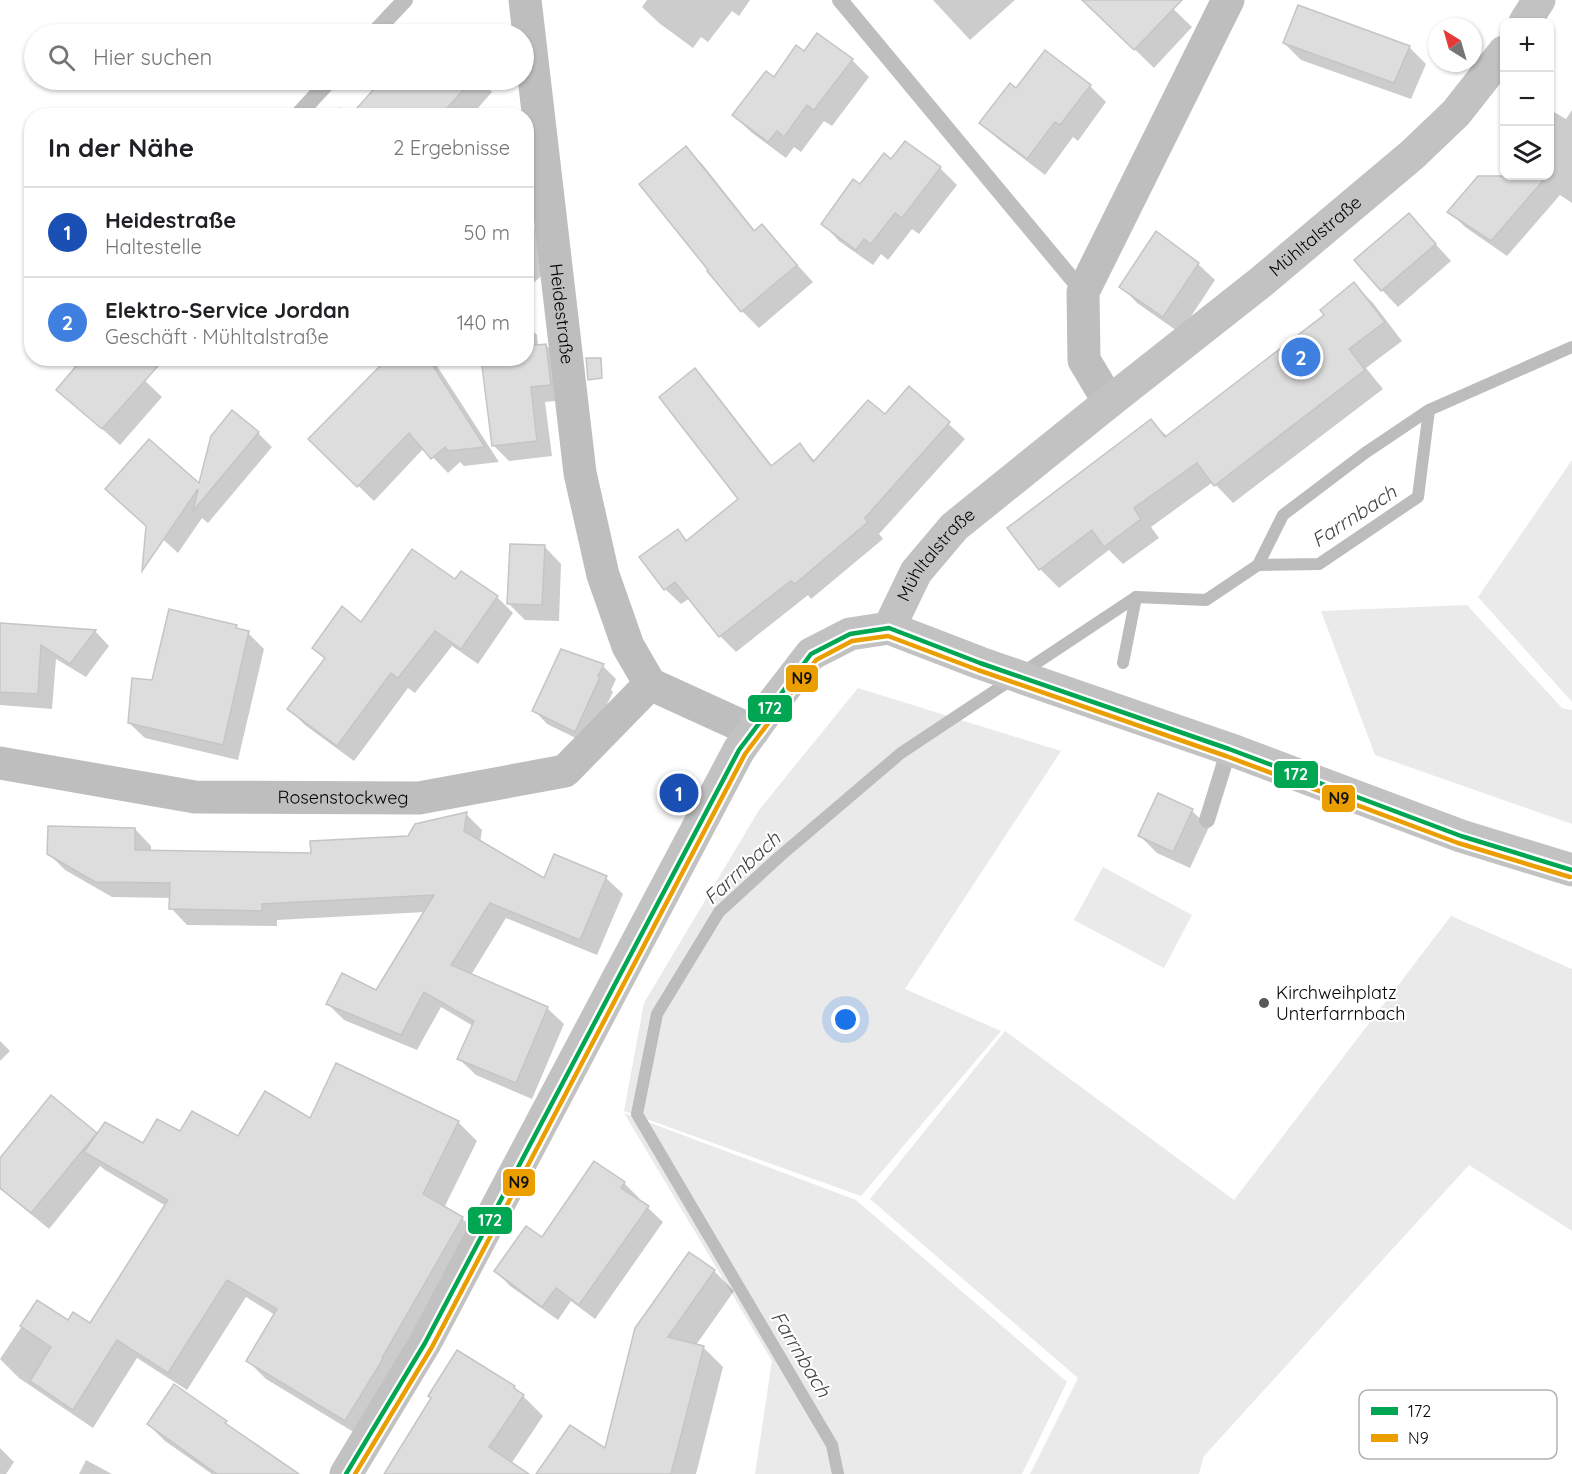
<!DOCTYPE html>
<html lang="de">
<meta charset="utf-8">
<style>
:root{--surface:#fff;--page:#f6f6f6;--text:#202124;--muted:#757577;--line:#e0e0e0;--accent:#595959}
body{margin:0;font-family:Quicksand,sans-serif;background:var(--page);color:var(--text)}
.controls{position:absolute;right:18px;top:18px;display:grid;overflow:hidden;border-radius:12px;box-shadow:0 2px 4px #0004}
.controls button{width:54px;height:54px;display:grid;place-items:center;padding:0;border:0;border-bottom:2px solid var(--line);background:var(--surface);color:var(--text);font:30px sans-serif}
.compass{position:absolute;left:1428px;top:18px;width:54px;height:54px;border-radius:50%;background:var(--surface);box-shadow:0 2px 4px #0004;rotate:323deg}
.you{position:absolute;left:846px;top:1020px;width:21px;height:21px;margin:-15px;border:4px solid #fff;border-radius:50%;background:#1a73e8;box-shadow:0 0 0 9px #1a73e833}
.badge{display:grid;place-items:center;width:39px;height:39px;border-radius:50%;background:var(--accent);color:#fff;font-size:20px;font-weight:700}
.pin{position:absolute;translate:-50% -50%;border:3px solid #fff;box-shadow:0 2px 6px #0006}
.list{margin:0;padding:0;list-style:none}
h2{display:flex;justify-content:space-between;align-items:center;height:78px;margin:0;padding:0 24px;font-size:26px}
h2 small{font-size:20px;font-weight:400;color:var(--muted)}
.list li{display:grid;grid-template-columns:39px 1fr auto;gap:18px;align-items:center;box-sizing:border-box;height:90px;padding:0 24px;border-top:2px solid var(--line)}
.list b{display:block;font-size:22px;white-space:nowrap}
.list p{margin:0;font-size:20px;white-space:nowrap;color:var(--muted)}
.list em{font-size:20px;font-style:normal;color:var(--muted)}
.icon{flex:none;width:33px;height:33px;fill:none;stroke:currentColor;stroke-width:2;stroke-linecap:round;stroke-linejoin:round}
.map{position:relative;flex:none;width:1572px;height:1474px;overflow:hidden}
.search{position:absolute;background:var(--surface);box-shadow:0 2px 4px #0004;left:24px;top:24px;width:510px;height:66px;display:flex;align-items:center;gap:15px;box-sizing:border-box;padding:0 21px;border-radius:33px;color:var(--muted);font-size:22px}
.panel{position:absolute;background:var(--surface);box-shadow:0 2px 4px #0004;left:24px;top:108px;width:510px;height:258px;border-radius:24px}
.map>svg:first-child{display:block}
</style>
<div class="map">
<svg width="1572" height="1474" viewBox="0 0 1572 1474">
<rect width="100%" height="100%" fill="#fff"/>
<!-- green -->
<g fill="#eaeaea">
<polygon points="1572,460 1572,702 1478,597"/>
<polygon points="1467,605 1562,708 1572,710 1572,824 1375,755 1321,611"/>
<polygon points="858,688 1061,751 905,989 1001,1031 861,1196 624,1111 644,1003 759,810"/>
<polygon points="1103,867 1192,915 1164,968 1074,920"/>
<polygon points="1451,916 1572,969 1572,1231 1469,1165 1204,1456 1199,1474 1030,1474 1078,1378 870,1199 1005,1031 1234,1200"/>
<polygon points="624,1113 856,1200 1067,1382 1022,1474 755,1474 772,1361"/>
</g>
<!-- shadow -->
<g fill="#0003">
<polygon points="647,0 750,0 739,16 732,11 708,42 701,37 693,48 659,23 642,7"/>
<polygon points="933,0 1015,0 970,40"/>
<polygon points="1084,0 1164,0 1192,27 1154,68"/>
<polygon points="817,35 852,60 869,77 832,126 824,121 801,152 794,147 786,158 751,132 734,116 804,53"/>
<polygon points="1284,43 1409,47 1426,64 1411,99 1301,60"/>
<polygon points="384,80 479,80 492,92 471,116 352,116"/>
<polygon points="1090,86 1106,102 1078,141 1073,137 1045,175 998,139 981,123 1016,90"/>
<polygon points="340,107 349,116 333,116"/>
<polygon points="1572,110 1572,203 1560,195 1507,256 1465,227 1449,211 1500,204 1516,176 1550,176 1550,119 1554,112 1566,119"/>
<polygon points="686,148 703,165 756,232 762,226 813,282 759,328 742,311"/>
<polygon points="891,161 940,168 957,185 919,234 912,229 888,260 881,254 873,265 839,241 823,224 861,186"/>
<polygon points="1409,215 1451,261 1398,307 1382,290"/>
<polygon points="526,217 562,259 526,289"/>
<polygon points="1198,264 1215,280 1180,333 1137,303 1121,286"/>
<polygon points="1354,284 1373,303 1402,341 1366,368 1383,389 1233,503 1213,482 1151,527 1159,538 1123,564 1109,550 1059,588 1040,569 1009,528 1151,421 1168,437 1326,315"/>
<polygon points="526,324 537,335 538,346 546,345 561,361 565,400 545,402 552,456 509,461 493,445 526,358"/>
<polygon points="121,358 162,397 120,445 58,389"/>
<polygon points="389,358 432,358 499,462 464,466 460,462 448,473 424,448 374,501 310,439"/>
<polygon points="695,370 710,386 773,467 800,445 815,461 885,416 909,388 965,439 879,534 883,539 811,599 808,595 736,652 720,636 690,598 681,604 665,589 677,531 688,541 740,499"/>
<polygon points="258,433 272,447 208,523 202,518 178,553 107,489 200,486"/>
<polygon points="545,547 561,564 559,621 525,620 508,603"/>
<polygon points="456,581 497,597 513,613 478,664 452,646 415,693 408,688 354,761 305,725 289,709 326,660 314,648"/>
<polygon points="0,624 95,631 109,646 86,677 56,659 52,709 0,705"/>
<polygon points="236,627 241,631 248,633 264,649 238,760 145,738 129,723 153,681"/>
<polygon points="603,666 616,679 611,690 613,692 588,744 547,724 534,710"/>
<polygon points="1192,811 1209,827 1190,868 1157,853 1140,836"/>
<polygon points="466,814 482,830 480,843 544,881 555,856 606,878 623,894 597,955 506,918 471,975 547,1008 564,1024 532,1099 476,1075 459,1059 473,1026 441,1007 417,1050 344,1020 327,1003 376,992 425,912 277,920 277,926 187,925 171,908 171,898 112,897 65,870 49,854 135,829 151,846 151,852 312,854 409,838"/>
<polygon points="0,1041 10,1051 0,1061"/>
<polygon points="52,1098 97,1135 144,1145 181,1133 238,1138 311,1120 458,1122 477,1141 444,1208 462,1218 481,1237 365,1439 266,1379 247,1360 275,1315 246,1297 187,1390 137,1358 93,1428 19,1378 0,1359 38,1302 69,1323 90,1325 166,1206 105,1170 100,1166 49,1229 4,1192 0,1189 0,1160"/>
<polygon points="594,1163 624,1183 639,1198 637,1200 648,1208 663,1222 595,1319 571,1301 558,1320 510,1286 496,1271 542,1239"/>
<polygon points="714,1271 734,1291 696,1345 703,1347 723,1367 696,1474 538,1474 606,1450 637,1329"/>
<polygon points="174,1386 226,1423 235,1432 296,1474 212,1474 165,1441 148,1424"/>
<polygon points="514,1387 543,1416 511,1464 526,1474 394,1474"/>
<polygon points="0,1448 14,1462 6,1474 0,1474"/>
<polygon points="86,1460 112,1474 79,1474"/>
</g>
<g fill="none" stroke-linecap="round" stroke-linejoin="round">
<!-- stream -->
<g stroke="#bcbcbc" stroke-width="12">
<polyline points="1258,565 1319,564 1418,497 1429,410"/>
<polyline points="1123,663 1136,597"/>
<polyline points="838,1474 832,1445 637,1114 657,1014 719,912 779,857 901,753 1136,597 1206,600 1258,565 1283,515 1365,453 1429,410 1572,347"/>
</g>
</g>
<!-- building -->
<g fill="#ddd" stroke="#c5c5c5" stroke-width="1.5">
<polygon points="1082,0 1182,0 1134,50"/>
<polygon points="1298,5 1410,46 1394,83 1283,43"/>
<polygon points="817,33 853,59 814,110 807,105 784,137 777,131 768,142 732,115 766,71 774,77 796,45 804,51"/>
<polygon points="1045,50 1091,85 1060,125 1055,122 1027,159 979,123 1010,83 1016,88"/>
<polygon points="382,80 472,80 440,116 350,116"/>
<polygon points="905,141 941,167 902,218 895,213 871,244 864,239 856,250 821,224 853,179 860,184 884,153 891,159"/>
<polygon points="686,146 754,231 762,224 797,265 741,312 707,271 708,270 639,184"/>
<polygon points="1478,176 1547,176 1491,241 1447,212"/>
<polygon points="1409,213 1436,244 1381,291 1354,260"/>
<polygon points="1156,231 1199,263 1163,317 1119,287"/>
<polygon points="1354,282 1385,322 1349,349 1365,370 1214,486 1197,463 1134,508 1141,519 1104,547 1092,530 1039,570 1007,528 1151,419 1165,437 1324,315 1320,310"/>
<polygon points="546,344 551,385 531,387 537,441 492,446 481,358 526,358 526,346"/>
<polygon points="83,358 165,358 102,429 56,390"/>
<polygon points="388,358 428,358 485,447 448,451 445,447 431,459 409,433 357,487 308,439"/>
<polygon points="586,358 601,358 602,378 588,380"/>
<polygon points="695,368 771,466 800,443 813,462 868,400 885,414 909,386 950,422 865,518 868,522 795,584 791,581 719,637 675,582 664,590 639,557 678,529 686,541 738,499 659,397"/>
<polygon points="232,410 259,432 193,511 198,489 142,571 146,526 105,489 149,439 199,483 211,436"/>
<polygon points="510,544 545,545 542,605 507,604"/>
<polygon points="412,549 455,579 461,571 498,596 461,649 435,631 398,678 391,673 337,746 287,709 325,658 312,648 342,606 361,622"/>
<polygon points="169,609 237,625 236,628 249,631 223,745 128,723 132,678 152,680"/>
<polygon points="0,623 43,626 96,630 70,664 41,645 38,694 0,692"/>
<polygon points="561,649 604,664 598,676 600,677 575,732 532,711"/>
<polygon points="1158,793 1193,809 1173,852 1138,836"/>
<polygon points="467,812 464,831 544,878 554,854 607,876 580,940 490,903 451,965 548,1007 516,1083 457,1059 474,1021 424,992 401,1035 326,1004 342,973 376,990 434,895 262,904 262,911 169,909 170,883 95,882 47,854 48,826 135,828 135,850 311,853 310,841 408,836 415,824"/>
<polygon points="336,1063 459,1121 423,1194 463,1217 382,1358 383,1359 345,1421 246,1361 277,1309 227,1280 168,1373 117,1340 73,1410 30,1381 51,1347 20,1326 37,1300 68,1320 73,1312 90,1323 168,1200 84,1152 105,1122 143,1143 157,1119 180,1131 192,1111 238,1136 265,1091 310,1118"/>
<polygon points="51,1095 97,1133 31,1213 0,1188 0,1158"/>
<polygon points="594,1161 625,1182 621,1188 649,1206 579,1305 556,1288 542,1307 494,1271 526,1226 542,1237"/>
<polygon points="689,1252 715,1270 668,1337 704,1346 671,1474 536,1474 570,1425 605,1448 635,1328"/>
<polygon points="457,1350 515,1386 514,1388 524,1395 489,1447 529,1474 384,1474 431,1398 428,1396"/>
<polygon points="174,1384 227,1421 225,1423 299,1474 217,1474 147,1424"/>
</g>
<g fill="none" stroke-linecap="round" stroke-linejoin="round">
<!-- lane -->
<g stroke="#bebebe" stroke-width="16">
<polyline points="840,0 1083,292"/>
<polyline points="373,34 405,0"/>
<polyline points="297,116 330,80"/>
<polyline points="1207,820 1229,749"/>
</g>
<!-- street -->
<g stroke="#bebebe" stroke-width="33">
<path id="s1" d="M 525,0 L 580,473 L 603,575 L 628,646 L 650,684 L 753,731"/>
<polyline points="1109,402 1084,360 1083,292 1228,0"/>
<path id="s2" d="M 0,763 L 195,797 L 419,798 L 565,771 L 650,684"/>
</g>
<!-- secondary -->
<g stroke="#c2c2c2" stroke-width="33">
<polyline points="1525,22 1539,0"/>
<path id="s3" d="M 889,628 L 916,572 L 954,527 L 1109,402 L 1261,282 L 1412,155 L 1456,113 L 1504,52"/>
<polyline points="346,1474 425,1343 739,750 770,707 811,654 850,634 889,628 980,663 1229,749 1461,836 1572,870"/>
</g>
<defs>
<polyline id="bus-1" points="346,1474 425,1343 739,750 811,654 850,634 889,628 980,663 1229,749 1461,836 1572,870"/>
<polyline id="bus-2" points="355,1474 432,1347 745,754 816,660 852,641 888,636 978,670 1226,756 1458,843 1570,877"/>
</defs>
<!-- bus-1 casing -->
<use href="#bus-1" stroke="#fff" stroke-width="9"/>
<!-- bus-2 casing -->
<use href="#bus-2" stroke="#fff" stroke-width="9"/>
<!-- bus-1 -->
<use href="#bus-1" stroke="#00a651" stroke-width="4.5"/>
<!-- bus-2 -->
<use href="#bus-2" stroke="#eb9e00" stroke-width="4.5"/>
</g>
<!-- markers -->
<circle fill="#595959" stroke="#fff" stroke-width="2" cx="1264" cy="1003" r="6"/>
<g text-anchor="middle" stroke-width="4.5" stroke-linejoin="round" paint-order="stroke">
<!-- street labels -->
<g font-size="18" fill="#000" stroke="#fff">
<text dy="6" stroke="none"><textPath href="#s3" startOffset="585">Mühltalstraße</textPath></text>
<text dy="6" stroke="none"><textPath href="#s1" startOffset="316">Heidestraße</textPath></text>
<text dy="6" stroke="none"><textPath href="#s3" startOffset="88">Mühltalstraße</textPath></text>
<text dy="6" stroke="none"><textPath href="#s2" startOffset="346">Rosenstockweg</textPath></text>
</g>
<!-- poi labels -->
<g font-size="18" fill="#000" stroke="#fff" text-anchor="start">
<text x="1276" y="999">Kirchweihplatz<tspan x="1276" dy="21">Unterfarrnbach</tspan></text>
</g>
<!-- water labels -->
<g font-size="20" font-style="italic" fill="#414141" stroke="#fff">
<text transform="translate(1354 516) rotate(-33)" y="7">Farrnbach</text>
<text transform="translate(742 868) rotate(-43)" y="7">Farrnbach</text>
<text transform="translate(801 1354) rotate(59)" y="7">Farrnbach</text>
</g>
</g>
<!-- legend -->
<rect x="1359" y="1390" width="198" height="69" rx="9" fill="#fff" stroke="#b2b2b2" stroke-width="1.5"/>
<rect x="1371" y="1407" width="27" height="8" fill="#00a651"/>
<rect x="1371" y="1434" width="27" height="8" fill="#eb9e00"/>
<g font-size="16" fill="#000">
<text x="1408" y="1417">172</text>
<text x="1408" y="1444">N9</text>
</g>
<g stroke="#fff" stroke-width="2">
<rect x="785" y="664" width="34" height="29" rx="6" fill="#eb9e00"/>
<rect x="747" y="694" width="46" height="29" rx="6" fill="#00a651"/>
<rect x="1273" y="760" width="46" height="29" rx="6" fill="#00a651"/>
<rect x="1321" y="784" width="35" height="29" rx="6" fill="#eb9e00"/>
<rect x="502" y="1168" width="34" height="29" rx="6" fill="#eb9e00"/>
<rect x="467" y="1206" width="46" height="29" rx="6" fill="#00a651"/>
</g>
<g font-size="16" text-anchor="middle" font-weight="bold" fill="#fff">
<text x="770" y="714">172</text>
<text x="1296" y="780">172</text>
<text x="490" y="1226">172</text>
</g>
<g font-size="16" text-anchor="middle" font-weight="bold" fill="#111">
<text x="802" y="684">N9</text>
<text x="1339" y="804">N9</text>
<text x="519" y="1188">N9</text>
</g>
</svg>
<div class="controls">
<button>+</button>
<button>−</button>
<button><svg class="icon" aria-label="layers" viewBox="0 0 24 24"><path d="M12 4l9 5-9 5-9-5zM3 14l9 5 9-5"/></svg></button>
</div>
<svg class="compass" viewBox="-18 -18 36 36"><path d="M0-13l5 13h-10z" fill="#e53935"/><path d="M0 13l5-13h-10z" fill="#757577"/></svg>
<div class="you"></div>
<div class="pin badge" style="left:679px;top:793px;background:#1a4fb4">1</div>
<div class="pin badge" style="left:1301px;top:357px;background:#3f7fe0">2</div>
<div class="search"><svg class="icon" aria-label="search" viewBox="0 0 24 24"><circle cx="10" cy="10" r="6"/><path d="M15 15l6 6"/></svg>Hier suchen</div>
<section class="panel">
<h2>In der Nähe<small>2 Ergebnisse</small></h2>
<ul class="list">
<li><span class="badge" style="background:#1a4fb4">1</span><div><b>Heidestraße</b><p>Haltestelle</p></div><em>50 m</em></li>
<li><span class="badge" style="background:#3f7fe0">2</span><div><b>Elektro-Service Jordan</b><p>Geschäft · Mühltalstraße</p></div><em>140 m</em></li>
</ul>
</section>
</div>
